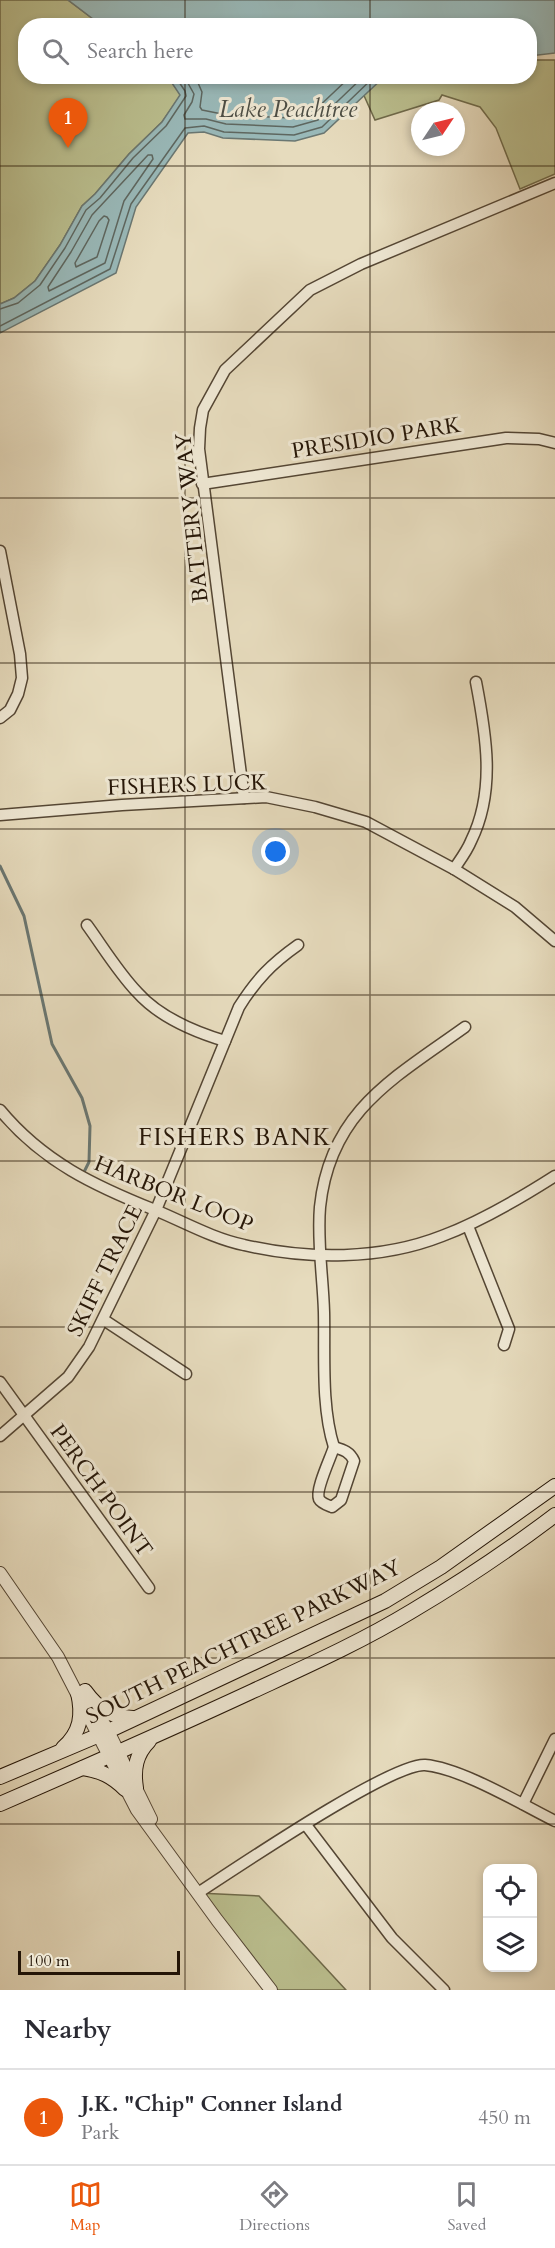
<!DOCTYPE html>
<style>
:root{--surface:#fff;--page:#f7f7f7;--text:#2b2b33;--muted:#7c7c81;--line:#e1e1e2;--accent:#ea580c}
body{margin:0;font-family:Cardo,serif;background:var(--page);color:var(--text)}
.controls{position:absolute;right:18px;bottom:18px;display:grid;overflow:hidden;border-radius:12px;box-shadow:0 3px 9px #0003}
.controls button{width:54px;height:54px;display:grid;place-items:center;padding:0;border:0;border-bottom:2px solid var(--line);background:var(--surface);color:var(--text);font:30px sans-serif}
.compass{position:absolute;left:411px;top:102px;width:54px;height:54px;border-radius:50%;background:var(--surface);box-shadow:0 3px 9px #0003;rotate:55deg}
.scale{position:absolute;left:18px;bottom:15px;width:162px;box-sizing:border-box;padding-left:6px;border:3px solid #241507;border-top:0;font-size:16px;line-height:21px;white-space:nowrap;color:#241507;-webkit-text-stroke:4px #efe8d4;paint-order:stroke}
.you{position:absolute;left:276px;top:852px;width:21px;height:21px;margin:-15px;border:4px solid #fff;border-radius:50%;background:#1a73e8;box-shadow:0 0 0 9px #1a73e833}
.badge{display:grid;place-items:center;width:39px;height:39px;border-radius:50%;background:var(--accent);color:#fff;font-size:20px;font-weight:700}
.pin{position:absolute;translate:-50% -50px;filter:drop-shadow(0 2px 3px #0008)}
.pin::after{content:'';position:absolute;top:32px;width:21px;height:18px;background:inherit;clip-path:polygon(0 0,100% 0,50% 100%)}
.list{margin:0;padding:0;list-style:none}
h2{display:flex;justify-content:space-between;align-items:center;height:78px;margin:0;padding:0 24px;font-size:26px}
h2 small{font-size:20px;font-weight:400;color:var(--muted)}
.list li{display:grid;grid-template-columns:39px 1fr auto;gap:18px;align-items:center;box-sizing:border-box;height:96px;padding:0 24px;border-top:2px solid var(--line)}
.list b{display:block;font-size:22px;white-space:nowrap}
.list p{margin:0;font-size:20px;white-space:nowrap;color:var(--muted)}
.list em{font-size:20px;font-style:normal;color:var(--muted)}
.icon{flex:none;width:33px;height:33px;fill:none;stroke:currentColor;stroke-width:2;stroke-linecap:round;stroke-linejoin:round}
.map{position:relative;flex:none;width:555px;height:1990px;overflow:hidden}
.search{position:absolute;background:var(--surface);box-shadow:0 3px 9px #0003;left:18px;right:18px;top:18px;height:66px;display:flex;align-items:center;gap:15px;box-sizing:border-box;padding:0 21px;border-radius:24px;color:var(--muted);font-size:22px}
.sheet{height:174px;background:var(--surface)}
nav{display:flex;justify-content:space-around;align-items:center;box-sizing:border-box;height:84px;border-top:2px solid var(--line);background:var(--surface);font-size:16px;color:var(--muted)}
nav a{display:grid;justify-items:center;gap:3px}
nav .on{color:var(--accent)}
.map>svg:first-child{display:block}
</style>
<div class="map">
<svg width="555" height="1990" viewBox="0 0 555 1990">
<rect width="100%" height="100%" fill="#e6dbbd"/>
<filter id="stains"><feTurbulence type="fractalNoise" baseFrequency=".00333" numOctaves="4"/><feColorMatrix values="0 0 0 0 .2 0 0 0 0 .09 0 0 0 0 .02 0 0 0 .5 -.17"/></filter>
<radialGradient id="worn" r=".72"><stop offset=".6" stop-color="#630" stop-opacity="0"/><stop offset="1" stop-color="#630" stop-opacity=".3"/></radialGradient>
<!-- green -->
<g fill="#babe8e" stroke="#6f6a4a" stroke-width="1.5">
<polygon points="0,0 68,0 101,25 26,26 26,76 168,77 181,95 162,122 129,154 95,194 82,206 60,245 35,281 14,298 0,304"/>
<polygon points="530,60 555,60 555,174 520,189 496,128 480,107 442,95 439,100 375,120 357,80 370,76 530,76"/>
<polygon points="198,1893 259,1896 346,1990 275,1990"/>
</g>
<!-- water -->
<g fill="#99b9b9" stroke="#6a7772" stroke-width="1.5">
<polygon points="68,0 555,0 555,53 530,56 530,26 101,25"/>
<polygon points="168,77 384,77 324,133 295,141 223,138 204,132 188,133 136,207 116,273 0,333 0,304 14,298 35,281 60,245 82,206 95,194 129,154 162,122 180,95"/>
</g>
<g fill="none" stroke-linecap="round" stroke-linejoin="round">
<!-- shore -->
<g stroke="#5e6760" stroke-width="1.5">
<polyline points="184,76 194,94 192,102 184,115 185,119 206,119 226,124 293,127 318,120 364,76"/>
<polyline points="195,76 202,92 200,107 202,110 227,115 292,118 313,112 351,76"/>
<polygon points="148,155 152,155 153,159 124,201 105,263 49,291 48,287 71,252 92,215"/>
<polygon points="104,216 107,217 109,220 97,257 76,267 75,263 99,221"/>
<polyline points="0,309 18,303 40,285 65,248 86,210 100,198 133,158 166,126 186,96 185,91 175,76"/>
<polyline points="0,326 110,269 131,204 185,128 204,126 224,132 294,135 322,127 375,76"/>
</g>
<!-- stream -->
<polyline stroke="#6a7772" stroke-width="3" points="0,866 24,916 52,1044 82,1098 90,1126 89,1162 83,1174"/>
<defs>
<g id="minor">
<polyline points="202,484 506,438 539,439 555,443"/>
<polyline points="0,718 10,710 18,694 22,678 20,654 0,551"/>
<polyline points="244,798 199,449 200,428 203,410 225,370 310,290 361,264 555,183"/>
<polyline points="0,815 122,805 266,797 315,807 366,822 454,869 515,907 555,941"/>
<path d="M 454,869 C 460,860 467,851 471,841 C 496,791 486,734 476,682"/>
<path d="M 87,925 C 103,947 118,972 137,992 C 159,1017 195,1032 225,1041"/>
<path d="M 0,1110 C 43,1162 95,1186 155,1210 C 184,1222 214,1239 244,1245 C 308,1260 381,1260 442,1236 C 482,1221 519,1199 555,1176"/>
<polyline points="468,1226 509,1329 504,1345"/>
<polyline points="104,1320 186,1374"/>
<polyline points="0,1382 149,1588"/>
<path d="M 0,1436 L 68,1377 L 89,1347 L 156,1210 L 239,1007 C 256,980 271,964 298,945"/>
<path d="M 334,1447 C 321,1407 325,1354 324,1312 C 323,1277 317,1242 320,1207 C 330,1111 394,1078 465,1027"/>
<path d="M 334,1447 C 344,1450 350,1452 354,1461 L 341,1500 L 332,1507 C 327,1505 321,1503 319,1499 C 315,1490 331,1457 334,1447 Z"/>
<polyline points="523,1804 555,1739"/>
<polyline points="306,1825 392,1938 444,1990"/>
<path d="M 198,1893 C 235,1869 391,1763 425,1765 C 461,1768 521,1804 555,1821"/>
</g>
<g id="tertiary">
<polyline points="0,1573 58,1657 137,1810 217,1920 271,1990"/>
<polyline points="91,1701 108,1731 151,1819"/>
</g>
<g id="secondary">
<path d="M 85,1691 C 98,1709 111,1717 133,1718"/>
<path d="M 63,1748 C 81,1732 83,1715 78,1693"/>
<path d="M 83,1768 C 101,1771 112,1776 125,1789"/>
<polyline points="0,1777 104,1733 385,1601 441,1567 555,1486"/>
<path d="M 136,1788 C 133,1769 136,1754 149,1741"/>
<path d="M 0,1804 C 85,1767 169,1730 253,1691 C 307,1666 361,1642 412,1611 C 461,1582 509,1550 555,1515"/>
</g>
</defs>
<!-- minor casing -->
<use href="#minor" stroke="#544634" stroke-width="13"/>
<!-- tertiary casing -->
<use href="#tertiary" stroke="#544634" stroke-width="14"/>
<!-- secondary casing -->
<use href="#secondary" stroke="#241507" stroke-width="16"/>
<!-- minor -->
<use href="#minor" stroke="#efe8d4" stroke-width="10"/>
<!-- tertiary -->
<use href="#tertiary" stroke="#efe8d4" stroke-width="12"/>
<!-- secondary -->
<use href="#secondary" stroke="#efe8d4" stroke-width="14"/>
</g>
<!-- grid -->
<path fill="none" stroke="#241507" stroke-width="1.5" stroke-opacity="0.55" d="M 185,0 L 185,26M 370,0 L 370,26M 185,76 L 185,1990M 370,76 L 370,1990M 0,166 L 555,166M 0,332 L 555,332M 0,498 L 555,498M 0,663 L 555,663M 0,829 L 555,829M 0,995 L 555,995M 0,1161 L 555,1161M 0,1327 L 555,1327M 0,1492 L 555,1492M 0,1658 L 555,1658M 0,1824 L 555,1824"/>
<g text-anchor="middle" stroke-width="6" stroke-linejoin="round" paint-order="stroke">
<!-- street labels -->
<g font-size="22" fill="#241507" stroke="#efe8d4">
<text transform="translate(376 437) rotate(-9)" y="8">PRESIDIO PARK</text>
<text transform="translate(191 518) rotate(-96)" y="8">BATTERY WAY</text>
<text transform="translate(187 784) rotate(-2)" y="8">FISHERS LUCK</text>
<text transform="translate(174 1193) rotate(22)" y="8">HARBOR LOOP</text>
<text transform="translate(104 1270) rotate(-64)" y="8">SKIFF TRACE</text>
<text transform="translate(102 1490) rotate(54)" y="8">PERCH POINT</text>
<text transform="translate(243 1641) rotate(-26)" y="8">SOUTH PEACHTREE PARKWAY</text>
</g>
<!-- water labels -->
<g font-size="24" font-style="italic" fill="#4d4e45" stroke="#efe8d4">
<text x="288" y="117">Lake Peachtree</text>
</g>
<!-- neighbourhood labels -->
<g font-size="24" letter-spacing="1.5" fill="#241507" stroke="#efe8d4">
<text x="235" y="1145">FISHERS BANK</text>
</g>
</g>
<rect width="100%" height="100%" filter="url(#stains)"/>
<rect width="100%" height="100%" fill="url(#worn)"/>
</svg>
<div class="controls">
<button><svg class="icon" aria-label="locate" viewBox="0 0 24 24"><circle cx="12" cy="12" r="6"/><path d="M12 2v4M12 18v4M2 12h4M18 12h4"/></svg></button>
<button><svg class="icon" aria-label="layers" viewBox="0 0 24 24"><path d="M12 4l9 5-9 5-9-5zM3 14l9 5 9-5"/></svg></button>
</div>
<svg class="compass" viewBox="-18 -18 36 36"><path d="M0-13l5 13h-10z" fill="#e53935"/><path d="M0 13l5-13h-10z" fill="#7c7c81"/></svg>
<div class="scale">100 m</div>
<div class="you"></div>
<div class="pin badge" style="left:68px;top:148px">1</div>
<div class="search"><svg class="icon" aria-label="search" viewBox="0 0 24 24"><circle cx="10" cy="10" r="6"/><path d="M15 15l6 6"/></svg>Search here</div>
</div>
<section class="sheet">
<h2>Nearby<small></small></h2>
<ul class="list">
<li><span class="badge">1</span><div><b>J.K. &quot;Chip&quot; Conner Island</b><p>Park</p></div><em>450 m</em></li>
</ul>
</section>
<nav>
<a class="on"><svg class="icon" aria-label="map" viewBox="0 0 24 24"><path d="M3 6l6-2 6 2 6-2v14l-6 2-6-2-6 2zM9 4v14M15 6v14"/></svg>Map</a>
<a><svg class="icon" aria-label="directions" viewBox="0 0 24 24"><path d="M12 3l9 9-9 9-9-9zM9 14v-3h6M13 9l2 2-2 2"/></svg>Directions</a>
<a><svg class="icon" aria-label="saved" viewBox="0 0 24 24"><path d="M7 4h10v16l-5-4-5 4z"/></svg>Saved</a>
</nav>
